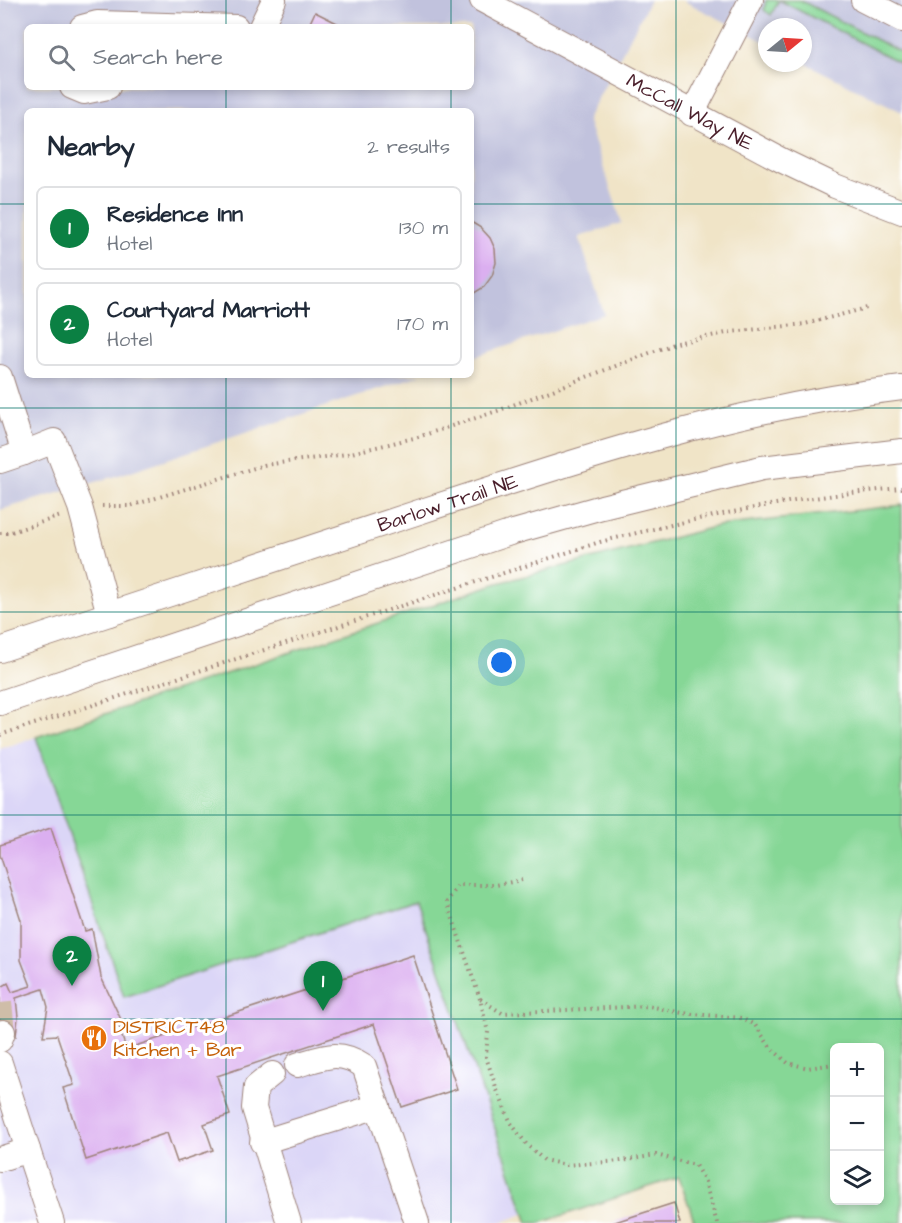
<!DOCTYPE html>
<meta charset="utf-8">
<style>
:root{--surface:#fff;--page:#f6f6f7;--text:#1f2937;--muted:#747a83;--line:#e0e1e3;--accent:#0b8043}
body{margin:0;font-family:"Architects Daughter",sans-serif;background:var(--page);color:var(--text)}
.controls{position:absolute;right:18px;bottom:18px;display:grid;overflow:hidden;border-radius:9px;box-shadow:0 3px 9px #0003}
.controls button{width:54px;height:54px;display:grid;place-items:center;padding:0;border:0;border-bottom:2px solid var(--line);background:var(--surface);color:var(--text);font:30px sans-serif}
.compass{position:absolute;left:758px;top:18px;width:54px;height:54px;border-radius:50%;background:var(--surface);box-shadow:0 3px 9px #0003;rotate:72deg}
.you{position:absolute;left:502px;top:663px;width:21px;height:21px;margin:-15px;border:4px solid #fff;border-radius:50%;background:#1a73e8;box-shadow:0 0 0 9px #1a73e833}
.badge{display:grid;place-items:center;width:39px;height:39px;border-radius:50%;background:var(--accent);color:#fff;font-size:20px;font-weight:700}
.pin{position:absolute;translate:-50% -50px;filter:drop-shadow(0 2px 3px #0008)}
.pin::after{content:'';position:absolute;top:32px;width:21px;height:18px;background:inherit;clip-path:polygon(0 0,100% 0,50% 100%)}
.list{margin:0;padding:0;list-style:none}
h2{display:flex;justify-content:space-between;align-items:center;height:78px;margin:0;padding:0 24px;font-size:26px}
h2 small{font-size:20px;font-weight:400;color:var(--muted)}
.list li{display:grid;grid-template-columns:39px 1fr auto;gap:18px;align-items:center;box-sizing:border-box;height:84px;margin:0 12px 12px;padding:0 12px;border:2px solid var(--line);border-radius:9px}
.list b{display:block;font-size:22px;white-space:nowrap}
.list p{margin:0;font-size:20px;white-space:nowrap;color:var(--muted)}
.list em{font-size:20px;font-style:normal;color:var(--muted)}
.icon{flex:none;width:33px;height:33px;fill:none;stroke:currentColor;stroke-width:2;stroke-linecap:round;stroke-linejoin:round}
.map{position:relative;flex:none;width:902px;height:1223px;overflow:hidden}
.search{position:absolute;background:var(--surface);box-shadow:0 3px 9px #0003;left:24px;top:24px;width:450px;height:66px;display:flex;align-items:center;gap:15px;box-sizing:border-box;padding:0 21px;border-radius:9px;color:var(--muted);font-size:22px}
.panel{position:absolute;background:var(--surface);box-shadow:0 3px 9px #0003;left:24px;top:108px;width:450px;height:270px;border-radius:9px}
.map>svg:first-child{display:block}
</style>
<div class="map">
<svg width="902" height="1223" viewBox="0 0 902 1223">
<rect width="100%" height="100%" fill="#fff"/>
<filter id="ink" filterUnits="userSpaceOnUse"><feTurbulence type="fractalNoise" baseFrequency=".0167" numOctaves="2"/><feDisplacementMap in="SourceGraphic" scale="12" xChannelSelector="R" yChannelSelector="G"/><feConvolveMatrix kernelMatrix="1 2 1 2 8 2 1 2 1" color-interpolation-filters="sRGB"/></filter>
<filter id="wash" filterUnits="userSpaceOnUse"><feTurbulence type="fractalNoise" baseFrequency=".008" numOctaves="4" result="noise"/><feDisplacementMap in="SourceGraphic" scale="24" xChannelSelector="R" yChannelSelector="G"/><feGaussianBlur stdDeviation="1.35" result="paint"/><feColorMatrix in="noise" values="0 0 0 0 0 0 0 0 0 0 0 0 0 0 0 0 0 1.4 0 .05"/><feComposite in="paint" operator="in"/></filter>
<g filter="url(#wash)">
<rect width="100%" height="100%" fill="#f0e4c7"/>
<!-- built -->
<polygon fill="#dbd6f7" points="36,737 124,997 416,901 524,1214 499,1223 0,1223 0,749"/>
<!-- industrial -->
<g fill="#c1c2dd" fill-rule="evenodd">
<path d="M 0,0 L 650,0 L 587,119 L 622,223 L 579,237 L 604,314 L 471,358 L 471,111 L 27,111 L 27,375 L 420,375 L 113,477 L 0,510 ZM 27,27 L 471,27 L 471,87 L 27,87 Z"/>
<polygon points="682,0 902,0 902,112 803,62 803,27 767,27 767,43"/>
</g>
<!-- green -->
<g fill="#86d796" stroke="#687b60" stroke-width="1.5" fill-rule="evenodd">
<polygon points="766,0 800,0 902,53 902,64 779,0 771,15 764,10"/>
<path d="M 902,505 L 902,1223 L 695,1223 L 679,1177 L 540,1223 L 528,1223 L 416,901 L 124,997 L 36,737 L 498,583 L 718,526 ZM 834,1048 L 880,1048 L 880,1200 L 834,1200 Z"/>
</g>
<g id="blocks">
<!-- building -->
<g fill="#dbaff0">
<polygon points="315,12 345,27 308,27"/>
<polygon points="471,222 481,228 490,238 495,249 496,263 492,276 484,287 471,295"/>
<polygon points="51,828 85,931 92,929 101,977 124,1026 119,1027 126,1049 413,955 457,1089 402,1107 374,1024 217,1076 230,1115 204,1124 213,1150 177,1162 167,1133 86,1160 63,1088 74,1085 57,1035 43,1036 48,1007 43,989 16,998 18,1017 16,1036 0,1031 0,988 8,983 12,992 31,986 21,960 21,920 0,855 0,845"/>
<polygon points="674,1203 680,1223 612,1223"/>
</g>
</g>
</g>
<g filter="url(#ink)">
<use href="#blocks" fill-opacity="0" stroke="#9d8279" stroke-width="1.5"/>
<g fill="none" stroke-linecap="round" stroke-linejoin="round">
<!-- minor-tunnel -->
<polyline stroke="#cfbda8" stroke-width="24" stroke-dasharray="24 12" stroke-linecap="butt" points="0,1003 3,1032"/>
<defs>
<g id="minor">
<path id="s1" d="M 482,0 L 783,161 L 835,186 L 902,212"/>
<polyline points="863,0 902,20"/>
<polyline points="82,27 97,23 236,27"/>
<polyline points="261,27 274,0"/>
<polyline points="72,87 84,92 108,87"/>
<polyline points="692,114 751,0"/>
<polyline points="0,377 24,453 54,441 80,507 109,614"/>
<polyline points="0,461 24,453"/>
<path id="s2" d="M 0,650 C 141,604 281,557 422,511 C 579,459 737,407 902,388"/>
<polyline points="0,703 510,533 602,507 762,468 902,451"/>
<polyline points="0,1040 3,1032"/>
<polyline points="0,1063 28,1150 0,1159"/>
<path d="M 297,1065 C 324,1057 339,1049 364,1066 L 417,1223"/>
<polyline points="272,1074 256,1087 254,1108 289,1223"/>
<polyline points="262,1142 378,1106"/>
<polyline points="28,1150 52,1223"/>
</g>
</defs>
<!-- minor casing -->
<use href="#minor" stroke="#9d8279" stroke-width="26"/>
<!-- path -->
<g stroke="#9d8279" stroke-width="4" stroke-dasharray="1.5 4.5" stroke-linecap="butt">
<polyline points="102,506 130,506 264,465 347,454 418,437 500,410 676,343 731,332 805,324 867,308"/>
<polyline points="0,533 8,533 61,516"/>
<path d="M 0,735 L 600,542 C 700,517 800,496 902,488"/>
<polyline points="480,999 447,902 458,885 496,885 522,880"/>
<polyline points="717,1223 705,1182 695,1165 656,1155 621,1161 566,1165 544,1160 527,1145 511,1123 497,1090 486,1057 488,1032 480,999 502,1013 649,1006 682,1013 741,1018 755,1025 771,1048 788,1063 808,1068 834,1064"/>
</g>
<!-- minor -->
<use href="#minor" stroke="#fff" stroke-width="24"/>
</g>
</g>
<!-- grid -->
<path fill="none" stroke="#0f766e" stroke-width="1.5" stroke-opacity="0.55" d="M 226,0 L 226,27M 451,0 L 451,27M 676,0 L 676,1223M 226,87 L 226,111M 451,87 L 451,111M 0,204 L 27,204M 471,204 L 902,204M 226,375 L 226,1223M 451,375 L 451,1223M 0,408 L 902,408M 0,612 L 902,612M 0,815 L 902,815M 0,1019 L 902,1019"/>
<!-- icons -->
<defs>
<symbol id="restaurant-disc" viewBox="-11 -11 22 22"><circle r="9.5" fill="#e8710a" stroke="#fff"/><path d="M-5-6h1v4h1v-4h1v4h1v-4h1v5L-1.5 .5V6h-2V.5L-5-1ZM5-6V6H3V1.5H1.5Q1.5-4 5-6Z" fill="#fff"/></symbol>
</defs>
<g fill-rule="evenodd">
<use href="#restaurant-disc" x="79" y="1023" width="30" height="30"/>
</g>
<g text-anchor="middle" stroke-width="6" stroke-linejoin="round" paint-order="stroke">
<!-- street labels -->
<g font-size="20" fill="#4a1f2b" stroke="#fff">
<text dy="7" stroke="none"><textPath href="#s1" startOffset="236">McCall Way NE</textPath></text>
<text dy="7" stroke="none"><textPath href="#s2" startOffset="471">Barlow Trail NE</textPath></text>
</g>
<!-- food labels -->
<g font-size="20" fill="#c56008" stroke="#fff" text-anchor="start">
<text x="113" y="1033">DISTRICT48<tspan x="113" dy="23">Kitchen + Bar</tspan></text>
</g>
</g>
</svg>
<div class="controls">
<button>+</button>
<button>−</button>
<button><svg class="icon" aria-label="layers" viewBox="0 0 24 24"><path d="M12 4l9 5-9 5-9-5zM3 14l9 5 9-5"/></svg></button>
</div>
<svg class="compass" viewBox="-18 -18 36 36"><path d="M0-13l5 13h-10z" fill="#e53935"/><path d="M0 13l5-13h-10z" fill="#747a83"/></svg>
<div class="you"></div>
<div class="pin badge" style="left:323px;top:1011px">1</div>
<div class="pin badge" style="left:72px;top:986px">2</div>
<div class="search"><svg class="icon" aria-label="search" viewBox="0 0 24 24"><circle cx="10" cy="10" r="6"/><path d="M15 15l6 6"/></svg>Search here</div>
<section class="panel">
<h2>Nearby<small>2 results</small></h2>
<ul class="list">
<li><span class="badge">1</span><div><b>Residence Inn</b><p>Hotel</p></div><em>130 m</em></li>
<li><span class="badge">2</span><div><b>Courtyard Marriott</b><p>Hotel</p></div><em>170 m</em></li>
</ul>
</section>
</div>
